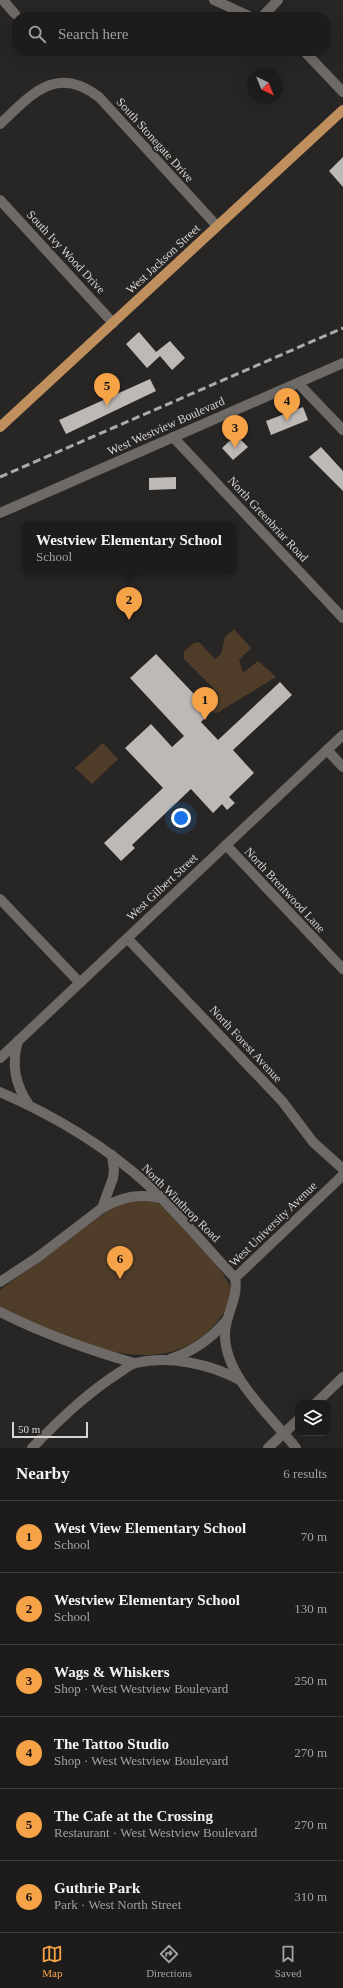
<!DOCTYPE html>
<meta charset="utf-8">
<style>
:root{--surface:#1e1c1b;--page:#262524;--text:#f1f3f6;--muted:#a1a1a3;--line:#3c3a3a;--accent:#f6a247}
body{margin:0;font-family:"Times New Roman",serif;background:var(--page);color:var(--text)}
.controls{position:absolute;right:12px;bottom:12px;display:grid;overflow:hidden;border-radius:8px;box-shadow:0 4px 16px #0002}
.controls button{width:36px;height:36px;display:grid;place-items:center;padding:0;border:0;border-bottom:1px solid var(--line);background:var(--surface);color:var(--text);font:20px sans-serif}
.compass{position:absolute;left:247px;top:68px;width:36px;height:36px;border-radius:50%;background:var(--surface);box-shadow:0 4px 16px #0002;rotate:137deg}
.scale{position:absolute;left:12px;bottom:10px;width:76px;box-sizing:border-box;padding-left:4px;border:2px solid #d7d5d4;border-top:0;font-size:11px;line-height:14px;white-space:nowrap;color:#d7d5d4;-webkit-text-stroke:3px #282624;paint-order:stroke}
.you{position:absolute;left:181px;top:818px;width:14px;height:14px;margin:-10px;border:3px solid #fff;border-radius:50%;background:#1a73e8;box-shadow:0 0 0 6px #1a73e833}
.badge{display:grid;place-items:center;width:26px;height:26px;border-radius:50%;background:var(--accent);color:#111;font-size:13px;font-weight:700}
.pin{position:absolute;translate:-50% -33px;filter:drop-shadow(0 1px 2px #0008)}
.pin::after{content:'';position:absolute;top:21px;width:14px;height:12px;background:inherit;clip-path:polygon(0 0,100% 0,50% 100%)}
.popup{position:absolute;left:22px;top:522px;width:214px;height:52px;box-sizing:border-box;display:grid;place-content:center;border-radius:8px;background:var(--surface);filter:drop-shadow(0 1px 3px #0005);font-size:13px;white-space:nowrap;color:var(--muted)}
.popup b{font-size:15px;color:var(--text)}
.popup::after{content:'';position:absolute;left:50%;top:100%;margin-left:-8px;border:8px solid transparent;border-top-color:var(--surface)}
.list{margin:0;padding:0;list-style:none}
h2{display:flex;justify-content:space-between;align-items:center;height:52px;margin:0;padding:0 16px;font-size:17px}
h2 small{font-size:13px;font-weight:400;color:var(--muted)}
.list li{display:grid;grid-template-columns:26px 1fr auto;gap:12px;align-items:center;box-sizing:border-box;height:72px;padding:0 16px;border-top:1px solid var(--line)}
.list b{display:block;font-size:15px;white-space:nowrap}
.list p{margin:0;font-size:13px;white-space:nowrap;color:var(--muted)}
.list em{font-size:13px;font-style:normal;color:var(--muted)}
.icon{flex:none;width:22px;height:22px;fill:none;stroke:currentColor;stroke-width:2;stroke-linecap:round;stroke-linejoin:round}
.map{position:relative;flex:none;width:343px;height:1448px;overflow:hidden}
.search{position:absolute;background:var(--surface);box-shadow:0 4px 16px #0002;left:12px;right:12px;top:12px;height:44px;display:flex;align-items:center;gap:10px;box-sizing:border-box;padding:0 14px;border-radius:16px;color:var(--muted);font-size:15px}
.sheet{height:484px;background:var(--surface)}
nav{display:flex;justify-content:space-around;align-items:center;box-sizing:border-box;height:56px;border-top:1px solid var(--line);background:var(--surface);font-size:11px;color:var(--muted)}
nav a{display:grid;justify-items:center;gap:2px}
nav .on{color:var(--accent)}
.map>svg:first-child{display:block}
</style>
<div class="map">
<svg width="343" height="1448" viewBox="0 0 343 1448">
<rect width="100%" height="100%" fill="#282624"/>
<!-- green -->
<g fill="#4f3c29">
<polygon points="234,629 251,648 239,660 243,673 258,661 276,677 217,713 211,712 205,706 219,694 184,659 184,651 194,643 199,642 215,659 221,654 225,637"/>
<polygon points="103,743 118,759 92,784 75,768"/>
<path d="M 134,1200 C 141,1200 151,1199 158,1203 C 170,1208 231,1277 231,1290 C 232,1304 218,1322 209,1331 C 150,1385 60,1335 0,1307 L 0,1290 L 104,1213 L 117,1205 Z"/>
</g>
<!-- building -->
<g fill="#bcb9b7">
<polygon points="343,157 343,187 329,171"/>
<polygon points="139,332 156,352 170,341 185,358 172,370 160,356 147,368 126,344"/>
<polygon points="150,379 156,391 66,434 59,420"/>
<polygon points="303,407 308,420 271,435 266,421"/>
<polygon points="236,435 248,447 233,460 222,448"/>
<polygon points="321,447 343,471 343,491 309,457"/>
<polygon points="176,477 176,489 149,490 149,478"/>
<polygon points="156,654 211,712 201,722 218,740 280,682 292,695 233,750 254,773 229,797 235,803 227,810 222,804 213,813 191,789 132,845 135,848 121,861 104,843 163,788 125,748 151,724 172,747 184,736 130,678"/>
</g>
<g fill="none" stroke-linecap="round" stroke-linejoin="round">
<!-- minor -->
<g stroke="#6d6a68" stroke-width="10">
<polyline points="3,0 15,14"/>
<polyline points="214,0 251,17"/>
<polyline points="262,17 278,0"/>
<polyline points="304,51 343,92"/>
<path d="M 0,124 C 32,94 56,64 99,97 L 217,226"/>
<polyline points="0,200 113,323"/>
<polyline points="298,383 343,430"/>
<polyline points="173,437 343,618"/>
<polyline points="0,513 343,363"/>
<polyline points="327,750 343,767"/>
<polyline points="226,845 343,969"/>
<polyline points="0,899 80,983"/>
<polyline points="128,939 282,1101 313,1142 343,1169"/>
<path d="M 18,1041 C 11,1064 15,1085 29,1105"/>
<polyline points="0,1058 343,735"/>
<path d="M 0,1092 C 53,1115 104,1145 147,1184 C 178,1213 206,1247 235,1278"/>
<path d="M 102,1208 C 122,1197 139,1193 161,1198"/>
<polyline points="0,1282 38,1257 102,1208 113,1178 114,1170 112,1155"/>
<path d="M 0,1312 C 44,1334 88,1350 134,1363"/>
<path d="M 170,1359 C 192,1352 211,1339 226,1321"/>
<polyline points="316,1403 343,1377"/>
<path d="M 32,1448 C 59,1420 87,1393 120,1372 C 125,1369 130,1364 136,1363 C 169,1355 210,1364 240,1380"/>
<polyline points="268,1448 298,1420"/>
<path d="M 296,1448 C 271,1416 224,1376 225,1334 C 225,1315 239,1298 235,1278 L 343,1175"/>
</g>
<!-- major -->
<polyline stroke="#bf8f5d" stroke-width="10" points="0,427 343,110"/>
<!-- rail -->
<polyline stroke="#acaaa8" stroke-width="3" stroke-dasharray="8 4" stroke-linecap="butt" points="0,477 343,328"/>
</g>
<g text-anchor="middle" stroke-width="4" stroke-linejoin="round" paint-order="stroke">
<!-- street labels -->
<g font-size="12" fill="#d7d5d4" stroke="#282624">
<text transform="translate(155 140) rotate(48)" y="4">South Stonegate Drive</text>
<text transform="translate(66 252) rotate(47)" y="4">South Ivy Wood Drive</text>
<text transform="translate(163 259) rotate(-43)" y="4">West Jackson Street</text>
<text transform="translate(166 426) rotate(-24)" y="4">West Westview Boulevard</text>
<text transform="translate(268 519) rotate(47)" y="4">North Greenbriar Road</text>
<text transform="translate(162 887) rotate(-43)" y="4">West Gilbert Street</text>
<text transform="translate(285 890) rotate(47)" y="4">North Brentwood Lane</text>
<text transform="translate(246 1044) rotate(47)" y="4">North Forest Avenue</text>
<text transform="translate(181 1203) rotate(45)" y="4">North Winthrop Road</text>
<text transform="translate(273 1224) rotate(-44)" y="4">West University Avenue</text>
</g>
</g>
</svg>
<div class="controls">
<button><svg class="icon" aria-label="layers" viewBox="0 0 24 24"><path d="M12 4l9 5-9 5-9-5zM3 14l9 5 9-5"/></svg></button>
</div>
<svg class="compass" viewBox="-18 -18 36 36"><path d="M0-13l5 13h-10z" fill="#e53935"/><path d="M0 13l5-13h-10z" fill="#a1a1a3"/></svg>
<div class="scale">50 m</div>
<div class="you"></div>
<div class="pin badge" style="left:205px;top:720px">1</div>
<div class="pin badge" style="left:129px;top:620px">2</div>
<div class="popup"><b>Westview Elementary School</b>School</div>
<div class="pin badge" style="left:235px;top:448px">3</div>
<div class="pin badge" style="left:287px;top:421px">4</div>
<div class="pin badge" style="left:107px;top:406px">5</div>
<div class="pin badge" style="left:120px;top:1279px">6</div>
<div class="search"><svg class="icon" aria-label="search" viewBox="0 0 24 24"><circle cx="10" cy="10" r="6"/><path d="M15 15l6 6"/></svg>Search here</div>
</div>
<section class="sheet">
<h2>Nearby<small>6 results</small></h2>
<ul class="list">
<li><span class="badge">1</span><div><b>West View Elementary School</b><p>School</p></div><em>70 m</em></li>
<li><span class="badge">2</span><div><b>Westview Elementary School</b><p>School</p></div><em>130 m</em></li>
<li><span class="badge">3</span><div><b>Wags &amp; Whiskers</b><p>Shop · West Westview Boulevard</p></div><em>250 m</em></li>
<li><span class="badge">4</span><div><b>The Tattoo Studio</b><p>Shop · West Westview Boulevard</p></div><em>270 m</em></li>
<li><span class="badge">5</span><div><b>The Cafe at the Crossing</b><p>Restaurant · West Westview Boulevard</p></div><em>270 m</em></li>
<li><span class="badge">6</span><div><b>Guthrie Park</b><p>Park · West North Street</p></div><em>310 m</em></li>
</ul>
</section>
<nav>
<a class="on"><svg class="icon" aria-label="map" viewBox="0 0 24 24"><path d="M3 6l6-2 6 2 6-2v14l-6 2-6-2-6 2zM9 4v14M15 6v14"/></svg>Map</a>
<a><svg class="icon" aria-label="directions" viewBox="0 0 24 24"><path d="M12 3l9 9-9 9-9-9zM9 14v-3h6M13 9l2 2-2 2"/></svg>Directions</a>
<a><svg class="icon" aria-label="saved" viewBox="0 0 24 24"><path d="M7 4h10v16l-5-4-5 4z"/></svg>Saved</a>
</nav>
